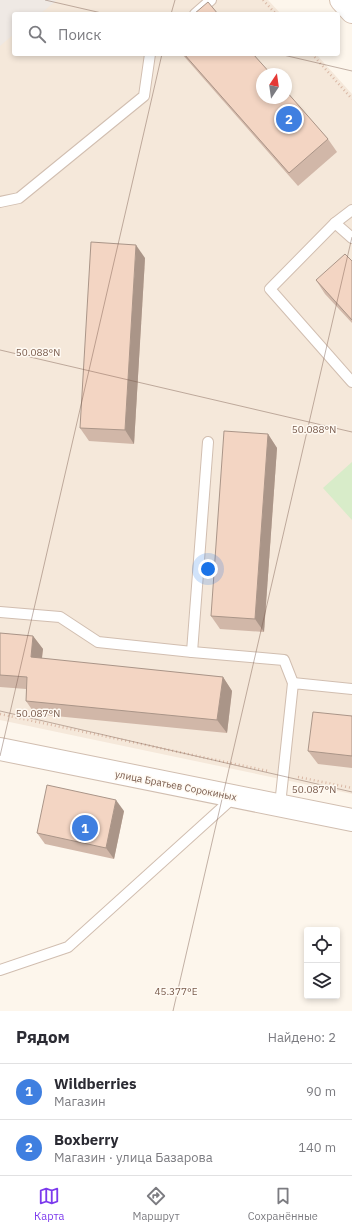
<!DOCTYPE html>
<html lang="ru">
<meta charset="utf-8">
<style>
:root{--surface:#fff;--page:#f2f2f3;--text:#2b2b33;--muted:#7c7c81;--line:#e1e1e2;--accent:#7c3aed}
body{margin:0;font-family:"IBM Plex Sans",sans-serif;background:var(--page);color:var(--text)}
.controls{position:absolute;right:12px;bottom:12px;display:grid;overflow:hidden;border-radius:4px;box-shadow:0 2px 6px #0003}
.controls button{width:36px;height:36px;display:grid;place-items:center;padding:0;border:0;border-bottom:1px solid var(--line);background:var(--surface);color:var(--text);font:20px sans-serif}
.compass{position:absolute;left:256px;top:68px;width:36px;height:36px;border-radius:50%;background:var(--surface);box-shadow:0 2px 6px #0003;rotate:13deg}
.you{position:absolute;left:208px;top:569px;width:14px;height:14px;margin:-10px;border:3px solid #fff;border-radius:50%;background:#1a73e8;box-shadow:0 0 0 6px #1a73e833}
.badge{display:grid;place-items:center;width:26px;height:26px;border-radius:50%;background:var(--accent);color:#fff;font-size:13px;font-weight:700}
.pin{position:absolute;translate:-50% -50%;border:2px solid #fff;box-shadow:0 1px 4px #0006}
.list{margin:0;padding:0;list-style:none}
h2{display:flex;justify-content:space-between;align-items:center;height:52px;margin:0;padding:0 16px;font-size:17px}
h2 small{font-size:13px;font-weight:400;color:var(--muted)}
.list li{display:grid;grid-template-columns:26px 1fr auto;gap:12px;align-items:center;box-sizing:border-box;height:56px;padding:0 16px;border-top:1px solid var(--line)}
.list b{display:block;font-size:15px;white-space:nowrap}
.list p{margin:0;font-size:13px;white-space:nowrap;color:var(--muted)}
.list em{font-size:13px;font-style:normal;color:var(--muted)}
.icon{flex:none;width:22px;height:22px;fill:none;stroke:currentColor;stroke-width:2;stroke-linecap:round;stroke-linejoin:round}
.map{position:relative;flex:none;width:352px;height:1011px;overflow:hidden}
.search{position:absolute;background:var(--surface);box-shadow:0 2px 6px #0003;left:12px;right:12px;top:12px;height:44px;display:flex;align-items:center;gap:10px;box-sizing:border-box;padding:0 14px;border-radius:4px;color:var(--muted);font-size:15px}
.sheet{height:164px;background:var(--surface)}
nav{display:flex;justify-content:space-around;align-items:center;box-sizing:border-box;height:56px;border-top:1px solid var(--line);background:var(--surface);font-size:11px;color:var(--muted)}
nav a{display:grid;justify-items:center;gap:2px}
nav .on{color:var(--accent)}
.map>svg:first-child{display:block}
</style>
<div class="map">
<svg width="352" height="1011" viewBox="0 0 352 1011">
<rect width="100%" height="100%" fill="#fdf6ec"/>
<!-- residential -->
<path fill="#f5e8da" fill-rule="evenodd" d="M 0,0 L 268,0 L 281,14 L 14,14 L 14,54 L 316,54 L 352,94 L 352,794 L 0,720 ZM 262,74 L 286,74 L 286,98 L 262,98 Z"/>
<!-- industrial -->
<polygon fill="#efe9e4" points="0,0 54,0 56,1 40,14 14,14 14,34 0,46"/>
<!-- green -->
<polygon fill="#d8ecc9" points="352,462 352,520 323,488"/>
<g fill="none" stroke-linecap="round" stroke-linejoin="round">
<defs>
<g id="service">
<polyline points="195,14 211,0"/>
<polyline points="0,202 19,198 144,96 150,54"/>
<polyline points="352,210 335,223 270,289 352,382"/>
<polyline points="335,223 352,238"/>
<polyline points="0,612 60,617 98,642 192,652 284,660 293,683"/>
<polyline points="192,652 208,442"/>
<polyline points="280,805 293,683 352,689"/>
<polyline points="0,970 68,947 234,797"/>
</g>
<polyline id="tertiary" points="0,749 352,820"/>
<polyline id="secondary" points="341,0 352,12"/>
</defs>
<!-- service casing -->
<use href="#service" stroke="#d1beb0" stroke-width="12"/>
<!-- tertiary casing -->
<use href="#tertiary" stroke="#d1beb0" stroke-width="24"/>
<!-- secondary casing -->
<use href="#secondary" stroke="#d6c0b0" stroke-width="24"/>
<!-- path -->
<g stroke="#d9b8a5" stroke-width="2.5" stroke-dasharray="1 3" stroke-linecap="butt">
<polyline points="263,0 276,14"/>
<polyline points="312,54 352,99"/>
<polyline points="0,714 268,771"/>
<polyline points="298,777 352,788"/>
</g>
<!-- service -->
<use href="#service" stroke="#fff" stroke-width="10"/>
<!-- tertiary -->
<use href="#tertiary" stroke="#fff" stroke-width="22"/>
<!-- secondary -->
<use href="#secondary" stroke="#fff" stroke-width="22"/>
</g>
<!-- wall -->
<g fill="#d1b7a8">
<polygon points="182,54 253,54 328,139 337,152 298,186"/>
<polygon points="145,258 134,444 89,441 80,428"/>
<polygon points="352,261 352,323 325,294 316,280"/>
<polygon points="268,434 277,448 264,632 220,629 211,616"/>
<polygon points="0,633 33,636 43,649 42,659 223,677 232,691 227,733 35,714 26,701 26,689 0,687"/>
<polygon points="352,716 352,768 318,764 308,751"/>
<polygon points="124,811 114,859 45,844 37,833"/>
</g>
<!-- shaded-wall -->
<g fill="#aa9588">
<polygon points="136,245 145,258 134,444 125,430"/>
<polygon points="268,434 277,448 264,632 255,619"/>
<polygon points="33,636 43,649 40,671 31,657"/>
<polygon points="223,677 232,691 227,733 217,720"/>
<polygon points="116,800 124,811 114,859 106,848"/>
</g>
<!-- building -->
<g fill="#f3d5c3" stroke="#aa9588">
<polygon points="208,2 218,14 194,14"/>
<polygon points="184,54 253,54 271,74 262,74 262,98 286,98 286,91 328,139 289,173"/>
<polygon points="91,242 136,245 125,430 80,428"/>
<polygon points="345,254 352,261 352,320 316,280"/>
<polygon points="224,431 268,434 255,619 211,616"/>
<polygon points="0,633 33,636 31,657 223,677 217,720 26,701 27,677 0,675"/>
<polygon points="313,712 352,716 352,756 308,751"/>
<polygon points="47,785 116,800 106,848 37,833"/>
</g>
<!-- ticks -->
<path fill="none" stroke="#7a5c4d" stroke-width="1" stroke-opacity="0.45" d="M 45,0 L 106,14M 171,14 L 175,0M 279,54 L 352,71M 0,350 L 352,432M 0,711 L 352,792M 0,756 L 162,54M 173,1011 L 352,237"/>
<g text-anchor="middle" stroke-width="3" stroke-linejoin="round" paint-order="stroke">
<!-- street labels -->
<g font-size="10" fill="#7a5c4d" stroke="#fffaf3">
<text transform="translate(176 785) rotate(11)" y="4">улица Братьев Сорокиных</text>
</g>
</g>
<g font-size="10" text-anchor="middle" fill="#7a5c4d" stroke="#fffaf3" stroke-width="3" stroke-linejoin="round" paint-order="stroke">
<text x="38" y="356">50.088°N</text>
<text x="314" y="433">50.088°N</text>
<text x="38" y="717">50.087°N</text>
<text x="314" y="793">50.087°N</text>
<text x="176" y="995">45.377°E</text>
</g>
</svg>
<div class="controls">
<button><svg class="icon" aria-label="locate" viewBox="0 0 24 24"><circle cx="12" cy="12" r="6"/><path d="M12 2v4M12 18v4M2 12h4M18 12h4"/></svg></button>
<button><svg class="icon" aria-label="layers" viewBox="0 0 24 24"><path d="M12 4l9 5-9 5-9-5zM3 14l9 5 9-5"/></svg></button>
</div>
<svg class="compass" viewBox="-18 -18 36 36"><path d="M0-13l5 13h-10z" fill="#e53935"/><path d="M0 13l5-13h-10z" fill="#7c7c81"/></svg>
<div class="you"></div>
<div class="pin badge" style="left:85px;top:828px;background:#3f7fe0">1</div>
<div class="pin badge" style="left:289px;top:119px;background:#3f7fe0">2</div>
<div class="search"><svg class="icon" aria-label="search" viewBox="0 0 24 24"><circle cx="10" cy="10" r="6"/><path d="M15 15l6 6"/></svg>Поиск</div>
</div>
<section class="sheet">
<h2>Рядом<small>Найдено: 2</small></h2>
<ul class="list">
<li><span class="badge" style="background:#3f7fe0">1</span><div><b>Wildberries</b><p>Магазин</p></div><em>90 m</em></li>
<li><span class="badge" style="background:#3f7fe0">2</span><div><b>Boxberry</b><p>Магазин · улица Базарова</p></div><em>140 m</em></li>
</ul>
</section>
<nav>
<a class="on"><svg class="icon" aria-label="map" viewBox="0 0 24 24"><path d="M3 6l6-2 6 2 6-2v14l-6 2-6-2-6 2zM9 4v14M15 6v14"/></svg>Карта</a>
<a><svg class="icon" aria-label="directions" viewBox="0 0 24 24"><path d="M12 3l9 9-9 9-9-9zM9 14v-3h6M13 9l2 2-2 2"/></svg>Маршрут</a>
<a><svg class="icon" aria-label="saved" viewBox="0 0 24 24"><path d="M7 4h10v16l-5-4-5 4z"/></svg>Сохранённые</a>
</nav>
